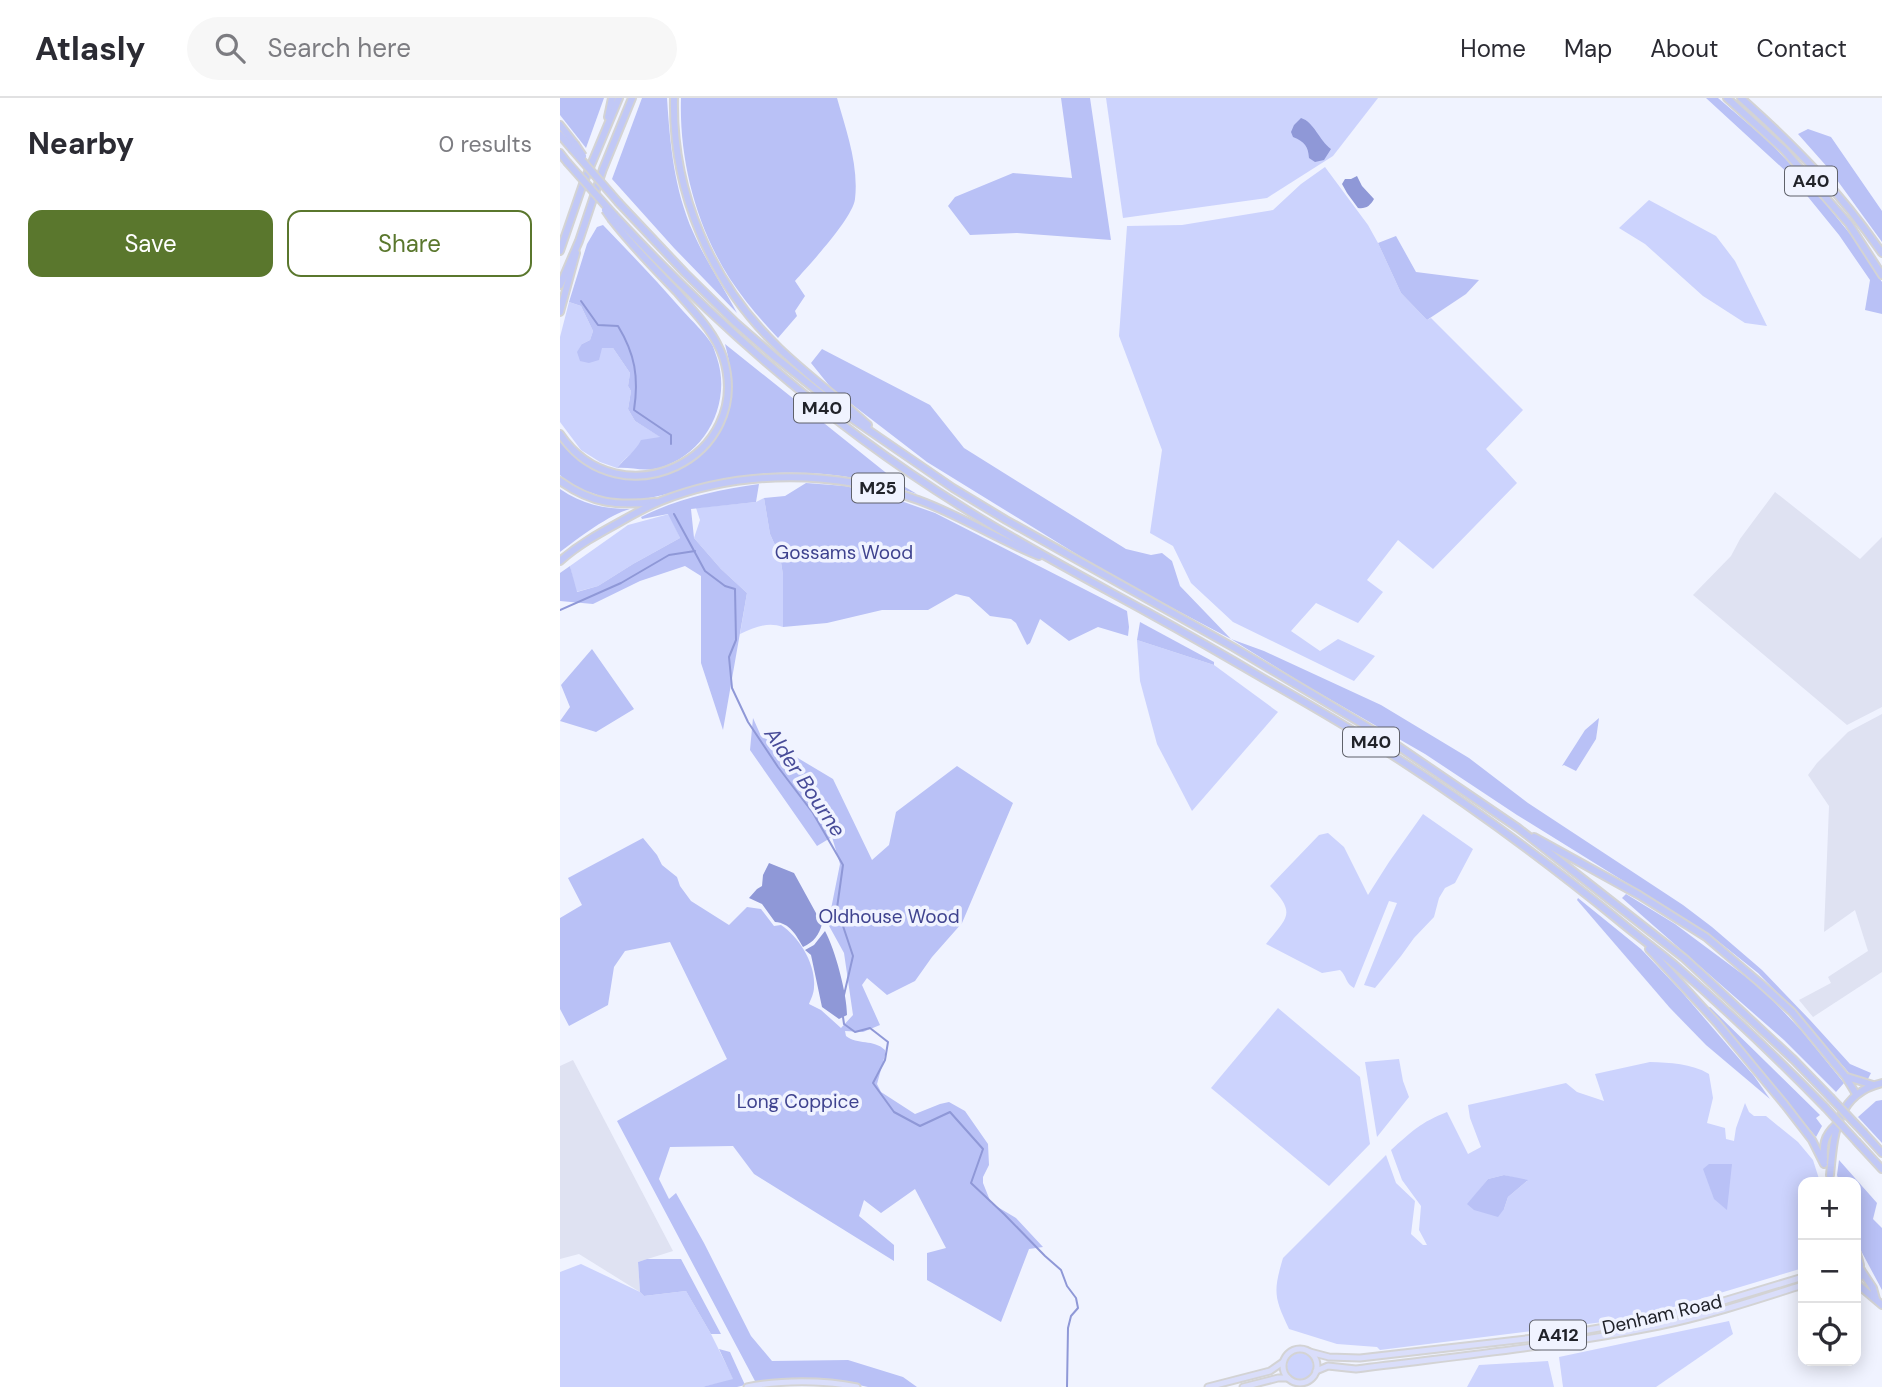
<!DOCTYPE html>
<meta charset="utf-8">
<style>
:root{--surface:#fff;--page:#f7f7f7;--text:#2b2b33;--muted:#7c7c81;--line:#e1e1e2;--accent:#5a772d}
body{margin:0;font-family:"DM Sans",sans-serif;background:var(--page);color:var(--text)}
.controls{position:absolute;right:21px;bottom:21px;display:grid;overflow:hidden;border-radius:14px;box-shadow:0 4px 18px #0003}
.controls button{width:63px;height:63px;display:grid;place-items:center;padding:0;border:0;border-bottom:2px solid var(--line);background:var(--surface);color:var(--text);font:35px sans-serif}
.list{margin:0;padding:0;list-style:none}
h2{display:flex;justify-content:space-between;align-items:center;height:91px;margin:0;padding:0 28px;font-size:30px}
h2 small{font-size:23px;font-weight:400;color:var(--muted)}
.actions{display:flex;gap:14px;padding:21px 28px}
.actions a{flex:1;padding:16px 0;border:2px solid var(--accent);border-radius:14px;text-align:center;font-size:24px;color:var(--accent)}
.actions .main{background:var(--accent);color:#fff}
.icon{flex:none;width:38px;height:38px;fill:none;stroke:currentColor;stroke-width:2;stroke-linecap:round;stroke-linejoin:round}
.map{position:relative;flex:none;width:1322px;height:1289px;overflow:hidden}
header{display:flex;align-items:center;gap:42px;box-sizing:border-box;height:98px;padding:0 35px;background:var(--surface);border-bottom:2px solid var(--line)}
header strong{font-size:33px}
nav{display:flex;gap:38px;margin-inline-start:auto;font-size:24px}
.search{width:490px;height:63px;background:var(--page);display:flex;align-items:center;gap:18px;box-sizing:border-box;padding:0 24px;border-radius:38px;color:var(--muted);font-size:26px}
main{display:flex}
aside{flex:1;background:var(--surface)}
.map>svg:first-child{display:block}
</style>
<header>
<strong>Atlasly</strong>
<div class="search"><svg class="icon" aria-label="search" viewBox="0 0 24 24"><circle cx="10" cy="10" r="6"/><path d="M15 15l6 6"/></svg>Search here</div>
<nav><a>Home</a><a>Map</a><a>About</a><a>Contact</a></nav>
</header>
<main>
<aside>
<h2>Nearby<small>0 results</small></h2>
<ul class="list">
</ul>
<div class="actions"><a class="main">Save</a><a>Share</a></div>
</aside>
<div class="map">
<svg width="1322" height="1289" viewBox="0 0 1322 1289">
<rect width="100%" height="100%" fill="#f0f3ff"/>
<!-- built -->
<g fill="#dfe2f2">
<polygon points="1215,394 1300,461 1322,439 1322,609 1287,627 1133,497 1171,458 1180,441"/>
<polygon points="1322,616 1322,874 1253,919 1239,902 1271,885 1268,879 1308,853 1295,812 1264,834 1269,708 1248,677 1257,665 1288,634"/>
<polygon points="13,962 113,1153 78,1164 80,1194 19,1156 0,1161 0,968"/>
</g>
<!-- green -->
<g fill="#ccd3fd" fill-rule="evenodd">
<polygon points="546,0 818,0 773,58 707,100 563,120"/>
<polygon points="765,69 808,127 818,145 841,195 867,222 871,220 963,312 926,351 957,385 873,471 838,442 807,482 823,494 798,525 756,505 731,533 760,553 778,541 815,558 794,583 673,524 631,485 613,448 590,435 602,352 559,238 567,128 622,127 713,112 741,86"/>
<polygon points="1089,102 1156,138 1175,163 1207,228 1185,225 1143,198 1085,146 1059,130"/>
<path d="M 9,204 L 21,208 L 33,233 L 30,242 L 22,246 L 41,250 L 53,250 L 70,275 L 68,288 L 71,293 L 68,311 L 75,323 L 102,340 C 83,348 69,354 57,370 L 40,364 L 21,352 L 0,324 L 0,239 Z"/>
<path d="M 204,400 L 210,436 L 220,458 L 223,477 L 223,529 C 207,523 194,530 180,536 L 187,495 L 161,471 L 134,440 L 140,422 L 136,410 L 196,404 Z"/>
<polygon points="109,416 120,440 73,466 38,488 16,494 10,468 68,427"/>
<polygon points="577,542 654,567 718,614 632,713 597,646 580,583"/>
<path d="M 863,716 L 913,751 L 895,785 L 885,790 L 879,800 L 874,819 L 854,840 L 841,858 L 815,890 L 804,887 L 837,805 L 829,803 L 794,890 C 785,885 787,878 780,872 L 762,875 L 706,846 C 727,819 737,816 710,788 L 759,737 L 768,735 L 784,749 L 808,797 L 829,764 Z"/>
<polygon points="718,910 800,979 810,1046 769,1088 651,990"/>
<polygon points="839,961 843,983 849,999 817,1039 805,964"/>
<path d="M 1090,964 C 1110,965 1131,965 1149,976 L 1153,1000 L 1147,1025 L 1165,1030 L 1166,1041 L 1174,1043 L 1176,1030 L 1185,1005 L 1189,1014 L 1194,1018 L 1206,1018 L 1238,1044 L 1253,1062 L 1260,1084 L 1243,1084 L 1243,1170 L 1107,1211 L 1043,1224 L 820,1252 L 817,1249 L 777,1246 L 729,1231 C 714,1199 713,1194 723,1160 L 826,1057 L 836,1085 L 855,1103 L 851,1136 L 863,1147 L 867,1147 L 859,1132 L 861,1108 L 842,1082 L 831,1052 C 851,1034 861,1024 887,1014 L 908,1056 L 921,1049 L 910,1020 L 908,1007 L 1006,985 L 1017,994 L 1044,1003 L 1035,976 ZM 944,1077 L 967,1083 L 948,1099 L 944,1111 L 908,1106 L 928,1081 Z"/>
<polygon points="21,1166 80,1194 84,1198 126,1193 151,1236 174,1282 142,1289 0,1289 0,1174"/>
<polygon points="1169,1223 1173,1236 1096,1289 1003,1289 999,1259"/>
<circle cx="740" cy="1268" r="13"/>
<polygon points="988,1263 994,1289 907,1289 919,1267"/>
</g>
<!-- forest -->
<g fill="#b9c1f6">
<polygon points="0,0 44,0 26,50 0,17"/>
<path d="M 82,0 L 107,0 C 110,46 114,91 133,134 C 145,162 163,188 177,215 L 114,150 L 52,81 Z"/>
<path d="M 121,0 L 277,0 C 286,32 299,67 295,101 C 293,120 249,167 235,183 L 245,198 L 235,213 L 237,218 L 218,240 C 200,221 184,202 170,181 C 136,128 119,62 121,0 Z"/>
<polygon points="501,0 530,0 551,142 457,135 410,137 388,108 395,99 453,75 512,80"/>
<polygon points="1146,0 1158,0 1207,42 1247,83 1295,142 1322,184 1322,216 1305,212 1310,182 1279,137 1231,78"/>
<polygon points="1248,31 1271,39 1322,113 1322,144 1269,71 1238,36"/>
<path d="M 43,127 C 70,155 97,183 123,213 C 132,223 144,234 151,245 C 154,249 155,255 157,260 C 172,305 146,357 99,370 C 83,374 72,369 57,370 C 65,360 76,353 81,342 L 100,339 L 75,323 L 68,311 L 71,293 L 68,288 L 70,275 L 53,250 L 42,250 L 39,262 L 29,265 L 20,263 L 17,254 L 22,246 L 30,242 L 33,233 L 21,208 L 9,204 L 27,146 L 37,129 Z"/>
<polygon points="836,138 856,174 919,182 906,196 867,222 841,195 818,145"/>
<path d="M 165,246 L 340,386 L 357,396 C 308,380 267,373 215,375 C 194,376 173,379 152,384 C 126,389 73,410 47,401 C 42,399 38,397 32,395 C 21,392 8,386 0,377 L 0,342 C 43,404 145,387 167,315 C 175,292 171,269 165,246 Z"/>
<polygon points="262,251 370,307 404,350 566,451 591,457 602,455 612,463 620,488 671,541 704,553 821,607 909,660 968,705 1123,807 1152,829 1202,872 1250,922 1290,966 1311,975 1307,983 1290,976 1237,915 1198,875 1149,836 957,717 865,656 740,584 671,541 552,478 367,364 272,291 251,265"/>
<polygon points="246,385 285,388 324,397 375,415 567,513 569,529 568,538 538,529 509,543 480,521 470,545 467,547 456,525 451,521 430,518 409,499 396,496 368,512 322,512 267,525 223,529 223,477 220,458 210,436 204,400 225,398"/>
<path d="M 199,386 L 196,404 L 131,411 L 134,440 L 161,471 L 187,495 L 163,632 L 141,565 L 141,478 L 125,468 L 80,483 L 33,506 L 0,503 L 0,475 L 10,468 L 17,494 L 38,488 L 73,466 L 120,440 L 108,416 L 82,421 L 81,419 C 119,400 157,392 199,386 Z"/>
<path d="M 0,391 C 22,406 44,411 70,411 C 50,416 17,441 0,454 Z"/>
<polygon points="580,524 654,564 654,567 577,542"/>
<polygon points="32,551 74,611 36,634 0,623 10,609 1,587"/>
<path d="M 193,620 L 201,638 L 273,681 L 312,762 L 329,747 L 336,714 L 397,668 L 453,705 L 402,825 L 372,859 L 355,883 L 327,897 L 307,880 L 302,887 L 320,927 L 303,934 L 285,933 L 286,938 C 297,947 314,941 325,952 L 325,957 L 317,986 L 321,994 L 355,1016 L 380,1006 L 389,1004 L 405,1013 L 428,1046 L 429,1067 L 423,1079 L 423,1085 L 431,1105 L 456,1120 L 483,1149 L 469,1151 L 441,1224 L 367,1182 L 367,1155 L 386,1150 L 355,1091 L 321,1115 L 304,1102 L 299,1118 L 334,1147 L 334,1163 L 194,1076 L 173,1048 L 110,1049 L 99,1081 L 109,1101 L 116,1095 L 144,1145 L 191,1238 L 212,1263 L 288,1262 L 343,1279 L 357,1289 L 308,1289 L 280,1283 L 195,1283 L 57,1023 L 167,961 L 110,844 L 65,853 L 54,869 L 48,907 L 9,928 L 0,911 L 0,820 L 22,807 L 8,780 L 83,740 L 97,757 L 102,767 L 117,779 L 120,788 L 131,803 L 169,827 L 187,809 L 201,811 L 214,828 L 221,827 C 239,839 256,866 254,889 C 254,895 251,901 249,906 L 261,912 L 281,930 L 293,917 L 284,855 L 268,826 L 280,766 L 272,739 L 257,748 L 190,652 Z"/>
<polygon points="1039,620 1036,641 1016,673 1004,667 1002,668 1025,632"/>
<polygon points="1066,796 1115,826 1201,890 1241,932 1284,985 1276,994 1224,942 1062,800"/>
<polygon points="1018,800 1081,851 1121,893 1194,978 1210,1001 1146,947 1110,910 1017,802"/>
<polygon points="1150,909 1260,1017 1256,1020 1262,1028 1256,1039 1147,910"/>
<polygon points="1322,1002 1322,1045 1298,1019 1316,1003"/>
<polygon points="1279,1062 1317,1105 1313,1121 1322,1130 1322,1192 1299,1149 1296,1138 1296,1084 1279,1084 1277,1077"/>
<polygon points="1149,1066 1172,1066 1167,1112 1154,1101 1143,1071"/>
<polygon points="944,1077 968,1082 948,1099 944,1111 938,1119 914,1112 907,1106 928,1081"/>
<polygon points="87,1161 121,1161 161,1236 151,1236 126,1193 84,1198 80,1194 78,1164"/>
<polygon points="159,1251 170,1254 185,1287 177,1289 142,1289 173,1281"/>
</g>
<!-- water -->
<g fill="#8f98d7">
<path d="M 741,20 C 754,24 759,42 771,51 L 764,62 L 755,64 L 749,60 C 748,48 745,44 733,39 L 731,34 L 734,27 Z"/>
<path d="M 797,78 L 802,88 L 814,101 C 810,108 806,111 798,110 L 787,95 L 782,86 L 785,81 L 791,81 Z"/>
<path d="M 209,765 L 234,775 L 262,826 C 259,837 254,844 243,849 C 236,837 230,825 215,824 L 202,806 L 189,800 L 197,791 L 202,788 L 203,777 Z"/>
<path d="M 265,833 C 275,851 287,896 287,917 L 279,921 L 262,909 L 251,857 L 245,852 L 254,847 Z"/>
</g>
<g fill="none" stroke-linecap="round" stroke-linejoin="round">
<!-- stream -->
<g stroke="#8f98d7" stroke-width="2">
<path d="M 21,203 L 38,227 L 58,228 C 75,256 79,279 74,312 L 111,337 L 111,346"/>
<polyline points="114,416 145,473 165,488 175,491 176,542 169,559 172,590 188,624 218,669 253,715 283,767 277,810 293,858 284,897"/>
<polyline points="0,512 61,485 109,457 135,453"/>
<polyline points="283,919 284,926 295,934 310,930 328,944 325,962 313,985 334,1014 360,1028 390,1014 423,1051 411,1085 444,1116 485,1158 501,1172 507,1188 516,1200 518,1210 511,1218 508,1230 507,1289"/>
</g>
<defs>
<g id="major">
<circle cx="740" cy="1268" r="17"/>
<polyline points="750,1254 769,1259 800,1260 1000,1237 1078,1223 1137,1211 1243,1179"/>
<path d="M 756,1273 L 768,1268 L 796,1271 C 897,1258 999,1248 1099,1228 C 1148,1218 1195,1202 1243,1187"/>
<path d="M 187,1289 C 220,1282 264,1282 297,1289"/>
<polyline points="648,1289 710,1273 723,1264"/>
<polyline points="683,1289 718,1280 728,1280"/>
</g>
<g id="highway">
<path d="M 114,0 C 112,94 151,185 219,250 C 247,277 279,300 308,327"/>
<polyline points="1167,0 1224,52 1289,126 1322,177"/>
<path d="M 1181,0 C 1236,49 1280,94 1322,155"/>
<polyline points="48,19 52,0"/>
<polyline points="0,27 15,46"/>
<polyline points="0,37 12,51"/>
<polyline points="0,55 7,64"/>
<polyline points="59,105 125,175 176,225 215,259 291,320 393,390 446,422 673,549 826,640 958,730 1124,860 1234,962 1270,999"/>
<path d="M 54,117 C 158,229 273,329 402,409 C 462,447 525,480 587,514 C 627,536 667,559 706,582 C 752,608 798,635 843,664 C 917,712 988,765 1057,821 C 1076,837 1097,852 1116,868 C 1168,913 1217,960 1265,1009"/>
<polyline points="0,153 23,86 59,0"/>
<polyline points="0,187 19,143 43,71 72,0"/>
<polyline points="0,214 16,155"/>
<path d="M 0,336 C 60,424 195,360 163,259 C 154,233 134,214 117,194 C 95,171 72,148 52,122"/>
<path d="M 0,383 C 32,406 57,408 95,404"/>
<path d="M 0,463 C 18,447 38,436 58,425 C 72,417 86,409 101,403 C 183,371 276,372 358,402 C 400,417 438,442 479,458"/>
<polyline points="974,739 1079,797 1146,839 1200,885 1232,914 1285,978 1296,996"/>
<polyline points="1089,851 1157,925 1225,1007 1252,1042 1264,1066"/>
<polyline points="1287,979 1313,987"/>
<polyline points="1304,1035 1322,1055"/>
<polyline points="1297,1044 1322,1071"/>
<path d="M 1264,1062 C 1263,1046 1264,1038 1276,1027"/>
<path d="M 1270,1077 C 1274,1038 1275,996 1322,985"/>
<polyline points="1296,1152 1300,1167"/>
<polyline points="1296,1166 1301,1172 1300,1179 1296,1182"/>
<polyline points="1301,1172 1313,1190 1316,1201"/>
<polyline points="1296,1185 1322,1207"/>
</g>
</defs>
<!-- major casing -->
<use href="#major" stroke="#d3d3d4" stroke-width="9"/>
<!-- highway casing -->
<use href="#highway" stroke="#d3d3d4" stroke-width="10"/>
<!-- major -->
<use href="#major" stroke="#dadefa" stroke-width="5"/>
<!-- highway -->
<use href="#highway" stroke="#c1c8f6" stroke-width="6"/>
<defs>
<g id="highway-bridge">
<polyline points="15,46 23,58"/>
<polyline points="12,51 59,105"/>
<polyline points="7,64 54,117"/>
<polyline points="45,112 52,122"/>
<polyline points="1270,999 1304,1035"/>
<polyline points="1265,1009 1297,1044"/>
</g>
</defs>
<!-- highway-bridge casing -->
<use href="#highway-bridge" stroke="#d3d3d4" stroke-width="10" stroke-linecap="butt"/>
<!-- highway-bridge -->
<use href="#highway-bridge" stroke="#c1c8f6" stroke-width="6"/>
</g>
<g text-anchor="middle" stroke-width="7" stroke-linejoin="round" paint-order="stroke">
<!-- shield labels -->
<g fill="#f0f3ff" stroke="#5f616a" stroke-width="2">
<rect x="1225" y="68.5" width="52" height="29" rx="5"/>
<rect x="234" y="295.5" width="56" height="29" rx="5"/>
<rect x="292" y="375.5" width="52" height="29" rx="5"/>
<rect x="783" y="629.5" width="56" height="29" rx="5"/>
<rect x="970" y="1222.5" width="56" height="29" rx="5"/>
</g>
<g font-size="18" font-weight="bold" fill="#21232a">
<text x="1251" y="89">A40</text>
<text x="262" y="316">M40</text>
<text x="318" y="396">M25</text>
<text x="811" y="650">M40</text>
<text x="998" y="1243">A412</text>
</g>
<!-- park labels -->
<g font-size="19" fill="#3f438f" stroke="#f0f3ff">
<text x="284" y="461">Gossams Wood</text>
<text x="329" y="825">Oldhouse Wood</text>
<text x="238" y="1010">Long Coppice</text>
</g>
<!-- street labels -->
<g font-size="19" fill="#21232a" stroke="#f0f3ff">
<text transform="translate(1102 1216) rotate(-13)" y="7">Denham Road</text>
</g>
<!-- water labels -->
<g font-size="21" font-style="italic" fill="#474b98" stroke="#f0f3ff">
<text transform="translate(245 684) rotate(56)" y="7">Alder Bourne</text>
</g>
</g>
</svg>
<div class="controls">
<button>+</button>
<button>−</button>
<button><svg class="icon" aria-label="locate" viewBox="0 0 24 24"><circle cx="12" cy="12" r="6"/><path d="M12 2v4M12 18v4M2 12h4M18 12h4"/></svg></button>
</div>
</div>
</main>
